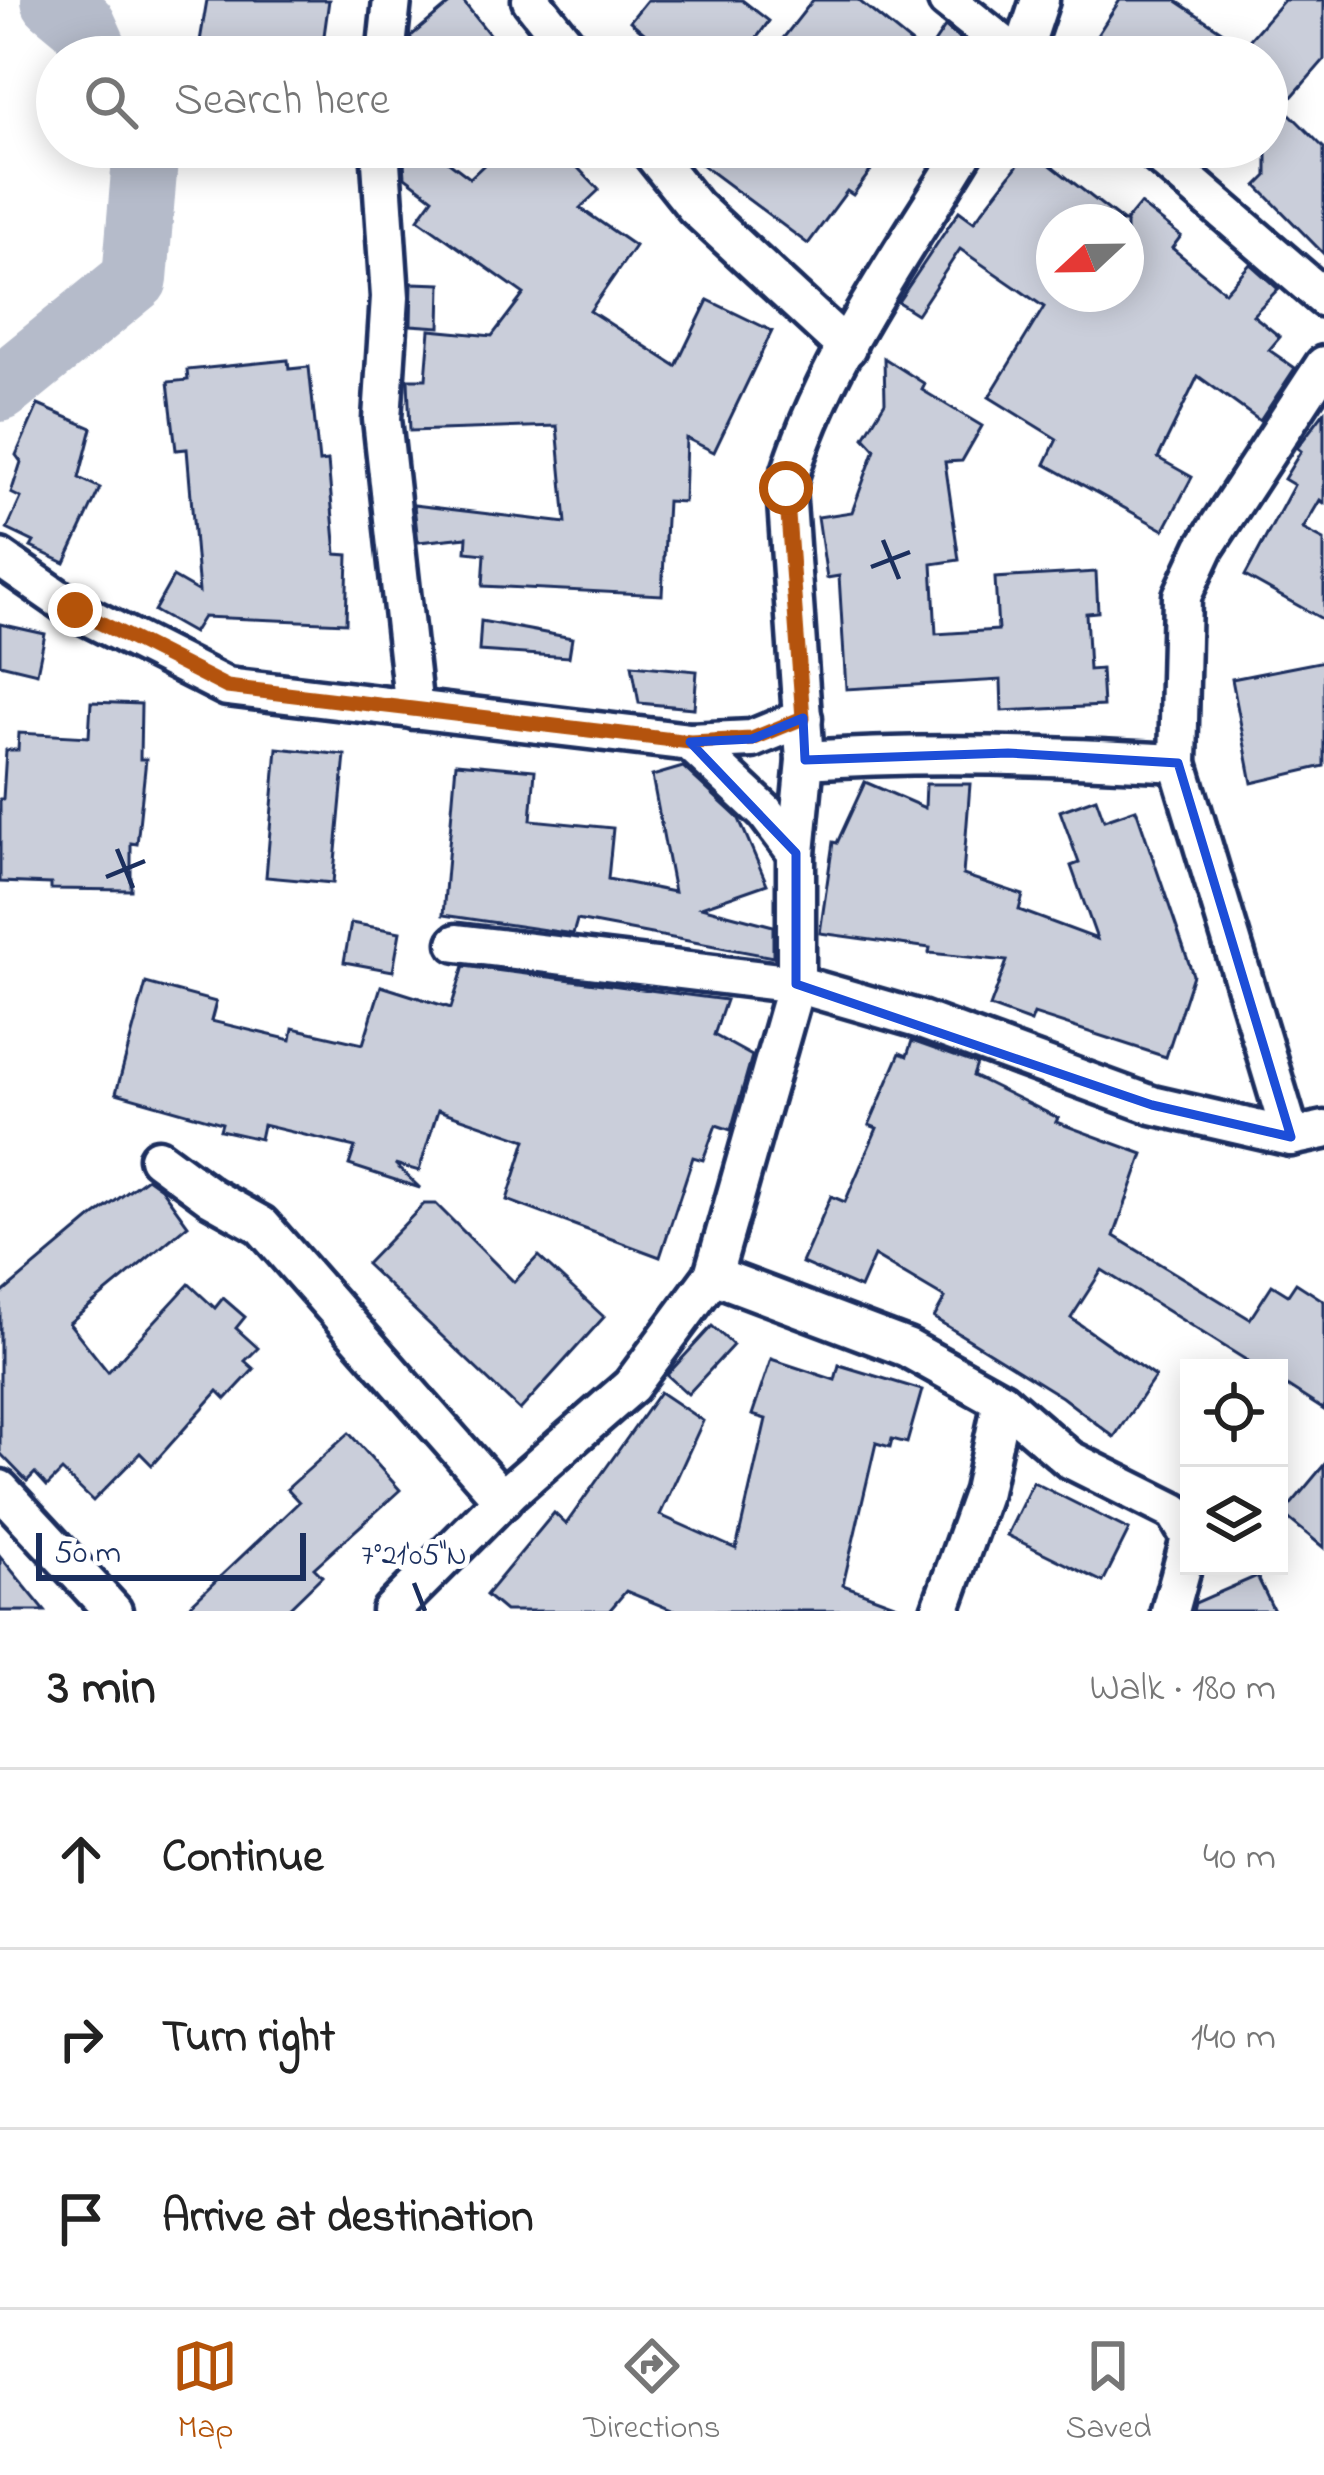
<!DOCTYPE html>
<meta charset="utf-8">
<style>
:root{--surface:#fff;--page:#f6f6f6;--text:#222;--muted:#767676;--line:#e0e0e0;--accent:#b45309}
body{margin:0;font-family:"Indie Flower",sans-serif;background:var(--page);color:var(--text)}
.controls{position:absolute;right:36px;bottom:36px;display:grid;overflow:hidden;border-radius:0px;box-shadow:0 6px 30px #0003}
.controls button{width:108px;height:108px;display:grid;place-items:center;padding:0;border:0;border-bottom:3px solid var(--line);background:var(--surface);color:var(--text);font:60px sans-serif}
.compass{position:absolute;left:1036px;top:204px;width:108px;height:108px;border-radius:50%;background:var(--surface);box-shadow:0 6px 30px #0003;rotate:248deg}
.scale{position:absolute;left:36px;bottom:30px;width:270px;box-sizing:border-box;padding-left:12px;border:6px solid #1b2f5e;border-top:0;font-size:33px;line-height:42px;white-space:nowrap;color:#1b2f5e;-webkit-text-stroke:9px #fff;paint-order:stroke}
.stop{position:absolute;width:36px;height:36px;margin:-27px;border:9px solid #b45309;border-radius:50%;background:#fff}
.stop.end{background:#b45309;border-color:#fff;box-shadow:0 3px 12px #0008}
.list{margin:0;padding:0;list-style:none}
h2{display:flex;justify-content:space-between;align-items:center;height:156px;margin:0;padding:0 48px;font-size:51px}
h2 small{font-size:39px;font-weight:400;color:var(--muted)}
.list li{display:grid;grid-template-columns:78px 1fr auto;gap:36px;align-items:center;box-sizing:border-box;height:180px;padding:0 48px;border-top:3px solid var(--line)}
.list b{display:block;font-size:45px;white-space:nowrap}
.list em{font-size:39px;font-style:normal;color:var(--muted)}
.icon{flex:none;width:66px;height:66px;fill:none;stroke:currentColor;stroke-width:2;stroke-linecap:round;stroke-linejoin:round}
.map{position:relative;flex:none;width:1324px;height:1611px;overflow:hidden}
.search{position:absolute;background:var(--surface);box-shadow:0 6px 30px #0003;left:36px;right:36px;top:36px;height:132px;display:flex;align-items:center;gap:30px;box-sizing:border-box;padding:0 42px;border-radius:66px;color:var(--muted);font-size:45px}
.sheet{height:696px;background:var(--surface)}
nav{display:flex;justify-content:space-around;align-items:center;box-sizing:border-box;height:168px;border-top:3px solid var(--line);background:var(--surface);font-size:33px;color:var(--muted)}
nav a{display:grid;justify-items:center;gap:6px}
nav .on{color:var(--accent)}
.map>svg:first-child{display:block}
</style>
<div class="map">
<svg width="1324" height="1611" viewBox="0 0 1324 1611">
<rect width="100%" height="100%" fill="#fff"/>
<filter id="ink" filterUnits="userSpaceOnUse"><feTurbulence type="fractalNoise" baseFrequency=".00833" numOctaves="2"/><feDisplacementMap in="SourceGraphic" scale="24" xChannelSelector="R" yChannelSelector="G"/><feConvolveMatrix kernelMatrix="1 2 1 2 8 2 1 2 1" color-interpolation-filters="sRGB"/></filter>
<g filter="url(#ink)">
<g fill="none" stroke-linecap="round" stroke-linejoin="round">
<!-- river -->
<g stroke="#b5bbca" stroke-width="66">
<polyline points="54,0 83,24 98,57"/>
<polyline points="0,389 135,279 145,160 139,147"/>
</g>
</g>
<!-- building -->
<g fill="#caceda" stroke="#1b2f5e" stroke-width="3">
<polygon points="207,0 329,0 321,57 224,57 198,53"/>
<polygon points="454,0 462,0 493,39 469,57 409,57 411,36"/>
<polygon points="647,0 742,0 769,21 743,57 672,57 630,21"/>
<polygon points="813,0 858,0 926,55 945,27 983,57 791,57 777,46"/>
<polygon points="1120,0 1175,0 1244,46 1284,0 1324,0 1324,60 1283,107 1324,148 1324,254 1257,186 1267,176 1267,57 1083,57"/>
<polygon points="403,147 429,147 470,178 503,147 558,147 599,190 580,208 635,246 590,311 676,366 708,300 772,331 714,452 686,438 684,502 667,501 662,595 483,586 485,554 466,552 467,537 418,542 414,505 566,523 557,426 410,431 408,379 426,379 430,330 492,336 524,294 418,219 433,198 405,177"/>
<polygon points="678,147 888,147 853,195 847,191 808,244"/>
<polygon points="1030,149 1124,222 1054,222 1054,294 1126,294 1126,221 1140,204 1181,236 1172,248 1225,292 1250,264 1278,289 1253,315 1280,337 1269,350 1295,368 1260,421 1198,376 1158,458 1192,477 1164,530 1045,464 1057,439 989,397 1044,307 960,249 917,314 898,302 959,211 974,222"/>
<polygon points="412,283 441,284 440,327 411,325"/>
<polygon points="884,358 925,384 922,390 982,426 962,461 945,462 959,560 932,564 936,634 998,630 995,578 1096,572 1098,612 1086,613 1089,670 1101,669 1103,706 1002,711 1001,680 846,689 839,576 827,578 818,517 852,512 875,449 864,437 885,402"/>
<polygon points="288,360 289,369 309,367 319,462 328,461 336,554 348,555 346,623 203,617 193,633 154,611 173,577 199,592 187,449 176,450 168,382 188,380 187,370"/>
<polygon points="38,405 92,428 79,478 100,488 65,563 31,547 34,542 7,529 21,498 11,493 21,462 16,455"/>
<polygon points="1324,412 1324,503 1320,500 1303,529 1324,540 1324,620 1245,576 1294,485 1284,479 1301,451 1297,448"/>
<polygon points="481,621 572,638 569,657 479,651"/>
<polygon points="0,624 45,634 37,673 0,664"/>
<polygon points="1324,661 1324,766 1252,783 1232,679"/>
<polygon points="632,665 697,671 694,708 639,703"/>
<polygon points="91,702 141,704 140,759 146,759 137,844 131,843 131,890 51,889 51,884 0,882 0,799 3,799 6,750 18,750 19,733 89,737"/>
<polygon points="277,748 345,755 333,883 266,877"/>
<polygon points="456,763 535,770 531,820 613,828 608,879 674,892 652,776 683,767 739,819 767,884 701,907 773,926 773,957 577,920 573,934 443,915"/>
<polygon points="865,782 925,808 926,784 970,784 963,875 1023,895 1019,910 1097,939 1071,866 1079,863 1060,811 1096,798 1104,820 1136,809 1193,975 1166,1057 1034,1014 1031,1022 990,1007 1007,961 929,953 930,948 820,933 833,842 837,843"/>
<polygon points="351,923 400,932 393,971 344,962"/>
<polygon points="464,966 726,1000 714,1035 752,1056 731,1130 716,1125 703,1160 693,1157 660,1257 507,1200 526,1140 438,1110 419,1171 395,1164 420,1188 349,1165 355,1147 263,1125 260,1139 220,1130 222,1123 116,1093 146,983 216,1002 211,1021 291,1040 293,1028 363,1044 381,986 451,1008"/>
<polygon points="912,1041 977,1064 973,1076 1058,1118 1056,1122 1143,1154 1114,1236 1250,1319 1272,1285 1288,1295 1296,1283 1324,1301 1324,1410 1279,1381 1279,1368 1259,1368 1102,1270 1071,1318 1155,1377 1114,1437 1062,1397 934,1318 945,1298 874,1256 860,1288 802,1263 831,1196 845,1202 877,1128 869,1125 900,1053 907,1056"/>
<polygon points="147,1178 161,1188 188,1225 69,1323 108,1372 189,1284 215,1308 223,1298 245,1317 236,1328 258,1348 245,1361 254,1369 226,1399 218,1391 152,1465 140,1453 93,1501 62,1471 47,1486 35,1473 27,1481 0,1453 0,1295 93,1217"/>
<polygon points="424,1204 436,1204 514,1282 538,1256 604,1317 520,1410 366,1264"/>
<polygon points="712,1326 733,1345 688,1394 667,1375"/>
<polygon points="771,1359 835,1380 839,1365 922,1390 907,1443 892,1439 890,1447 876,1443 843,1585 905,1608 904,1611 674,1611 626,1591 609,1611 505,1611 486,1595 554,1513 566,1524 660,1392 703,1421 660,1515 736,1549 766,1419 752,1415"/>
<polygon points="349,1433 400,1490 314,1568 322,1576 286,1611 184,1611 299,1502 287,1489"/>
<polygon points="1324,1465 1324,1548 1283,1514"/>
<polygon points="1033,1482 1129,1530 1103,1582 1007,1535"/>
<polygon points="0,1556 45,1611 0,1611"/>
<polygon points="1257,1576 1274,1611 1193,1611 1195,1603"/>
</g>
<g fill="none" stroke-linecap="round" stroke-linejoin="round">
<defs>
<g id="street">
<polyline points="531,0 576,57"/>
<polyline points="947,0 1019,57"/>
<polyline points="386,57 392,0"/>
<polyline points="1021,57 1040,0"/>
<polyline points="380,147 390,297 382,419 414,710"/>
<polyline points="647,147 695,207 847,348"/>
<polyline points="1149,147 1324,298"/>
<polyline points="0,558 75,610 227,687 690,742 752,739 803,718"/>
<polyline points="690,742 765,812 796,853"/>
<path d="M 805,760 C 930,751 1053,756 1178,763"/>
<polyline points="457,943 796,984 921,1020 1152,1105 1291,1137 1324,1130"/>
<polyline points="1291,1137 1178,763 1182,596 1205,547 1324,365"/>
<polyline points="158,1158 211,1197 261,1225 503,1500"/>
<polyline points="713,1275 907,1348 1002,1401 1069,1459 1175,1512 1189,1536"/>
<polyline points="0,1489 113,1611"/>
<path d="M 391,1611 L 511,1491 L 631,1386 L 713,1275 L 796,984 L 796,853 L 805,760 L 786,488 C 820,366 902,255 967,147"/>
<polyline points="940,1611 983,1491 1002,1401"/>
<polyline points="1170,1611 1189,1542"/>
</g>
</defs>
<!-- street casing -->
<use href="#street" stroke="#1b2f5e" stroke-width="45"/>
<!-- street -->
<use href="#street" stroke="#fff" stroke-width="36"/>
</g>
</g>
<g fill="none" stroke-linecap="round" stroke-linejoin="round" filter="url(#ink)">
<!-- route -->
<polyline stroke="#b45309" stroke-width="15" points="75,610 227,687 690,742 752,739 803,718 786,488"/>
</g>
<!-- marked area -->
<path fill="none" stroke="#1d4ed8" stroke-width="9" stroke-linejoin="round" d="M 803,718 L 805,760 L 1008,753 L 1178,763 L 1291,1137 L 1152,1105 L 796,984 L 796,853 L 690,742 L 752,739 Z"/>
<!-- ticks -->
<path fill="none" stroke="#1b2f5e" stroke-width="4.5" d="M 883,540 L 899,579M 871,567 L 910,552M 117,849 L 133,888M 106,877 L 145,861M 414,1583 L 425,1611"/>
<g font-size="30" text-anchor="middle" fill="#1b2f5e" stroke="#fff" stroke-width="10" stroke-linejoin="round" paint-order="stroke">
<text x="414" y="1564">7°21'05"N</text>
</g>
</svg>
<div class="controls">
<button><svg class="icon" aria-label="locate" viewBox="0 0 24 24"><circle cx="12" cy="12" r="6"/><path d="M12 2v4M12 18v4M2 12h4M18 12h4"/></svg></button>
<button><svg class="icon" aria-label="layers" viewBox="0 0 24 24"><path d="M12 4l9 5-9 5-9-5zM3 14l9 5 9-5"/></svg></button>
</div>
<svg class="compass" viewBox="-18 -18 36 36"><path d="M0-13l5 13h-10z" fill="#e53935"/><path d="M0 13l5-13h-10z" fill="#767676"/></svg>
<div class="scale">50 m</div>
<div class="stop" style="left:786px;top:488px"></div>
<div class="stop end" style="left:75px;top:610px"></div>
<div class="search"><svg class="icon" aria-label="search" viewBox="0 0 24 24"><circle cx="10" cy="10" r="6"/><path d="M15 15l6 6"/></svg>Search here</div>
</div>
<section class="sheet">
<h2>3 min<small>Walk · 180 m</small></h2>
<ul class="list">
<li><svg class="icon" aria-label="ahead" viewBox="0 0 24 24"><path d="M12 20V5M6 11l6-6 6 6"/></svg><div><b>Continue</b></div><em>40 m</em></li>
<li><svg class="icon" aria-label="right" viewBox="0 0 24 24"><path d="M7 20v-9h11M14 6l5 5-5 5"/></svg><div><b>Turn right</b></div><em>140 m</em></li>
<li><svg class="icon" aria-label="arrive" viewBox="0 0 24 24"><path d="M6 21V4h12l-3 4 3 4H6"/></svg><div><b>Arrive at destination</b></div></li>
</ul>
</section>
<nav>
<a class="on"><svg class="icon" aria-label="map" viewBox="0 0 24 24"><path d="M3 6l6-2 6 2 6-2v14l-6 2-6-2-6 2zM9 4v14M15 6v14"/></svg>Map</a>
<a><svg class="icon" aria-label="directions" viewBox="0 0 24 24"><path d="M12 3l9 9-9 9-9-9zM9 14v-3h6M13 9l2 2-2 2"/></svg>Directions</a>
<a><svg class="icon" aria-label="saved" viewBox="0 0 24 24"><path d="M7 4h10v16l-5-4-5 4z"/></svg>Saved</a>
</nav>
